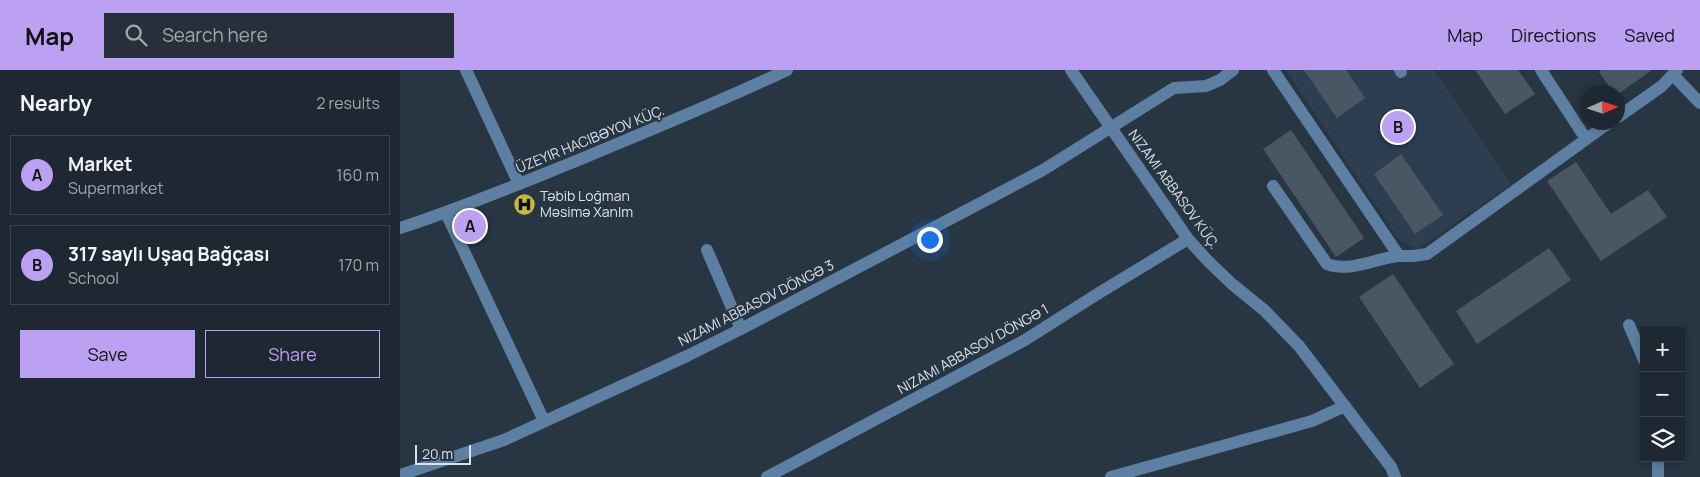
<!DOCTYPE html>
<meta charset="utf-8">
<style>
:root{--surface:#1e2832;--page:#26303a;--text:#f1f3f6;--muted:#a1a6ac;--line:#3c444d;--accent:#bca0f2}
body{margin:0;font-family:Manrope,sans-serif;background:var(--page);color:var(--text)}
.controls{position:absolute;right:15px;bottom:15px;display:grid;overflow:hidden;border-radius:0px;box-shadow:0 2px 8px #0003}
.controls button{width:45px;height:45px;display:grid;place-items:center;padding:0;border:0;border-bottom:1px solid var(--line);background:var(--surface);color:var(--text);font:25px sans-serif}
.compass{position:absolute;left:1180px;top:15px;width:45px;height:45px;border-radius:50%;background:var(--surface);box-shadow:0 2px 8px #0003;rotate:87deg}
.scale{position:absolute;left:15px;bottom:12px;width:56px;box-sizing:border-box;padding-left:5px;border:2px solid #d9e1ea;border-top:0;font-size:14px;line-height:18px;white-space:nowrap;color:#d9e1ea;-webkit-text-stroke:4px #283542;paint-order:stroke}
.you{position:absolute;left:529px;top:169px;width:18px;height:18px;margin:-12px;border:4px solid #fff;border-radius:50%;background:#1a73e8;box-shadow:0 0 0 8px #1a73e833}
.badge{display:grid;place-items:center;width:32px;height:32px;border-radius:50%;background:var(--accent);color:#111;font-size:16px;font-weight:700}
.pin{position:absolute;translate:-50% -50%;border:2px solid #fff;box-shadow:0 1px 5px #0006}
.list{margin:0;padding:0;list-style:none}
h2{display:flex;justify-content:space-between;align-items:center;height:65px;margin:0;padding:0 20px;font-size:21px}
h2 small{font-size:16px;font-weight:400;color:var(--muted)}
.list li{display:grid;grid-template-columns:32px 1fr auto;gap:15px;align-items:center;box-sizing:border-box;height:80px;margin:0 10px 10px;padding:0 10px;border:1px solid var(--line);border-radius:0px}
.list b{display:block;font-size:19px;white-space:nowrap}
.list p{margin:0;font-size:16px;white-space:nowrap;color:var(--muted)}
.list em{font-size:16px;font-style:normal;color:var(--muted)}
.actions{display:flex;gap:10px;padding:15px 20px}
.actions a{flex:1;padding:11px 0;border:1px solid var(--accent);border-radius:0px;text-align:center;font-size:18px;color:var(--accent)}
.actions .main{background:var(--accent);color:#111}
.icon{flex:none;width:28px;height:28px;fill:none;stroke:currentColor;stroke-width:2;stroke-linecap:round;stroke-linejoin:round}
.map{position:relative;flex:none;width:1300px;height:407px;overflow:hidden}
header{display:flex;align-items:center;gap:30px;box-sizing:border-box;height:70px;padding:0 25px;background:var(--accent);color:#111}
header strong{font-size:24px}
nav{display:flex;gap:28px;margin-inline-start:auto;font-size:18px}
.search{width:350px;height:45px;background:var(--page);display:flex;align-items:center;gap:12px;box-sizing:border-box;padding:0 18px;border-radius:0px;color:var(--muted);font-size:19px}
main{display:flex}
aside{flex:1;background:var(--surface)}
.map>svg:first-child{display:block}
</style>
<header>
<strong>Map</strong>
<div class="search"><svg class="icon" aria-label="search" viewBox="0 0 24 24"><circle cx="10" cy="10" r="6"/><path d="M15 15l6 6"/></svg>Search here</div>
<nav><a>Map</a><a>Directions</a><a>Saved</a></nav>
</header>
<main>
<aside>
<h2>Nearby<small>2 results</small></h2>
<ul class="list">
<li><span class="badge">A</span><div><b>Market</b><p>Supermarket</p></div><em>160 m</em></li>
<li><span class="badge">B</span><div><b>317 saylı Uşaq Bağçası</b><p>School</p></div><em>170 m</em></li>
</ul>
<div class="actions"><a class="main">Save</a><a>Share</a></div>
</aside>
<div class="map">
<svg width="1300" height="407" viewBox="0 0 1300 407">
<rect width="100%" height="100%" fill="#283542"/>
<!-- built -->
<polygon fill="#2c3e50" points="886,0 1034,0 1111,114 1018,179 1000,171"/>
<!-- building -->
<g fill="#495765">
<polygon points="904,0 946,0 965,28 937,48"/>
<polygon points="1075,0 1118,0 1135,24 1105,44"/>
<polygon points="1201,0 1252,0 1218,24 1218,22 1213,22 1199,2"/>
<polygon points="891,60 964,168 936,187 863,79"/>
<polygon points="1001,84 1043,145 1015,164 974,104"/>
<polygon points="1176,92 1211,144 1248,120 1267,147 1201,191 1147,111"/>
<polygon points="1149,178 1171,210 1077,274 1056,241"/>
<polygon points="993,204 1054,294 1020,318 959,227"/>
</g>
<g fill="none" stroke-linecap="round" stroke-linejoin="round">
<!-- minor -->
<g stroke="#5d80a2" stroke-width="12">
<polyline points="66,0 119,114"/>
<polyline points="671,0 788,169 808,191 832,214 864,240 899,276 991,397 995,407"/>
<polyline points="873,0 999,186 1013,186 1027,184 1210,52"/>
<polyline points="1000,0 1001,2"/>
<polyline points="1141,0 1186,69"/>
<polyline points="1273,5 1300,33"/>
<polyline points="1218,47 1262,16 1277,0"/>
<path d="M 873,116 L 927,194 C 949,203 976,188 999,186"/>
<polyline points="46,143 144,351"/>
<path d="M 0,158 C 62,138 121,113 181,89 C 250,60 319,32 387,0"/>
<polyline points="307,180 341,259"/>
<polyline points="1229,255 1244,290"/>
<polyline points="0,405 104,370 287,286 341,259 643,100 774,18 806,16 820,10 833,0"/>
<polyline points="367,407 625,270 699,223 788,169"/>
<polyline points="711,407 912,351 945,336"/>
<polyline points="1258,407 1258,388"/>
</g>
</g>
<!-- icons -->
<defs>
<symbol id="hospital-disc" viewBox="-11 -11 22 22"><circle r="9.5" fill="#c5bc3d" stroke="#283542"/><path d="M-5-5h3v3.5h4V-5h3V5h-3V1.5h-4V5h-3Z" fill="#111"/></symbol>
</defs>
<g fill-rule="evenodd">
<use href="#hospital-disc" x="112" y="122" width="25" height="25"/>
</g>
<g text-anchor="middle" stroke-width="4" stroke-linejoin="round" paint-order="stroke">
<!-- street labels -->
<g font-size="14" fill="#d9e1ea" stroke="#283542">
<text transform="translate(190 69) rotate(-22)" y="5">ÜZEYIR HACIBƏYOV KÜÇ.</text>
<text transform="translate(774 119) rotate(54)" y="5">NIZAMI ABBASOV KÜÇ.</text>
<text transform="translate(356 233) rotate(-27)" y="5">NIZAMI ABBASOV DÖNGƏ 3</text>
<text transform="translate(573 279) rotate(-29)" y="5">NIZAMI ABBASOV DÖNGƏ 1</text>
</g>
<!-- poi labels -->
<g font-size="14" fill="#d9e1ea" stroke="#283542" text-anchor="start">
<text x="140" y="131">Təbib Loğman<tspan x="140" dy="16">Məsimə Xanlm</tspan></text>
</g>
</g>
</svg>
<div class="controls">
<button>+</button>
<button>−</button>
<button><svg class="icon" aria-label="layers" viewBox="0 0 24 24"><path d="M12 4l9 5-9 5-9-5zM3 14l9 5 9-5"/></svg></button>
</div>
<svg class="compass" viewBox="-18 -18 36 36"><path d="M0-13l5 13h-10z" fill="#e53935"/><path d="M0 13l5-13h-10z" fill="#a1a6ac"/></svg>
<div class="scale">20 m</div>
<div class="you"></div>
<div class="pin badge" style="left:70px;top:156px">A</div>
<div class="pin badge" style="left:998px;top:57px">B</div>
</div>
</main>
